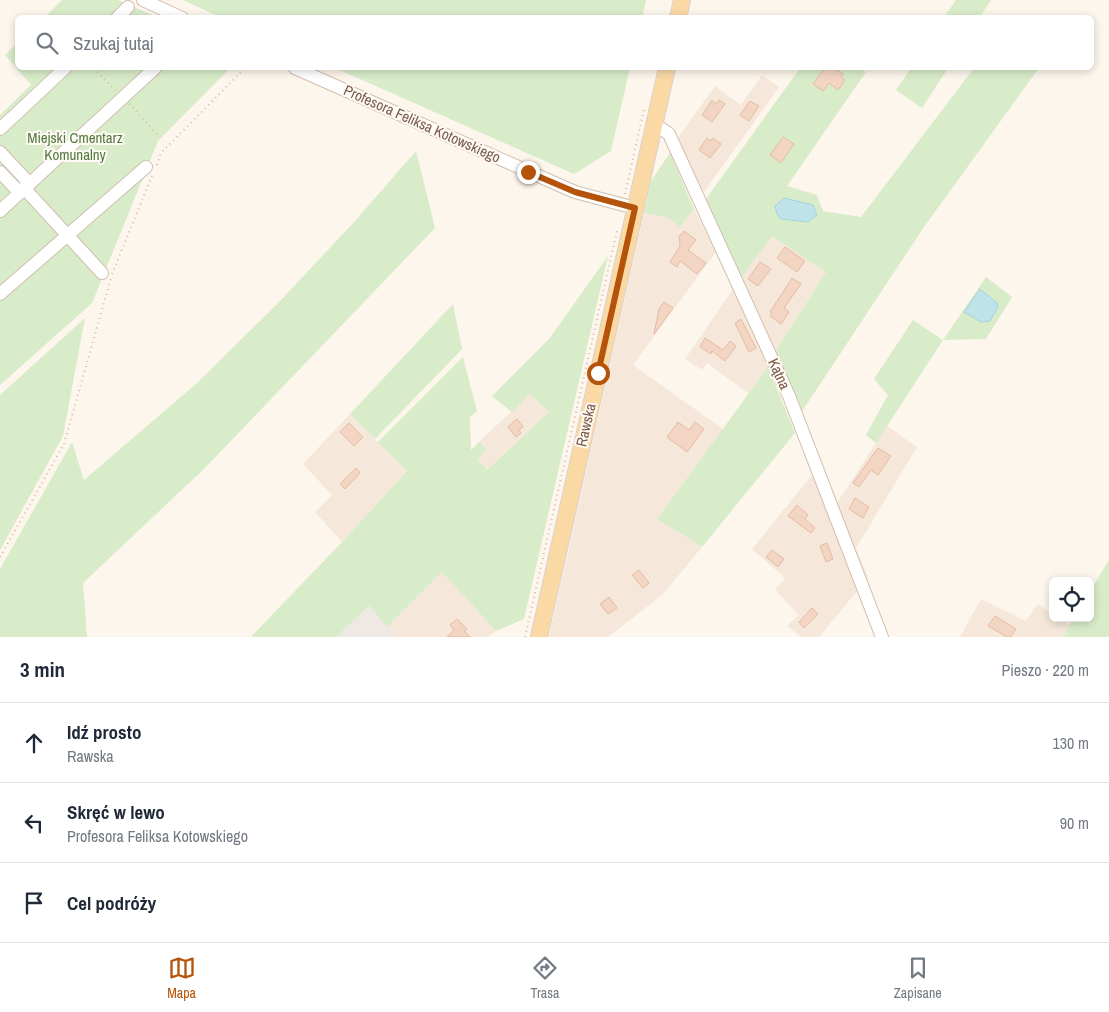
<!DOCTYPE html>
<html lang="pl">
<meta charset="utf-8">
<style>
:root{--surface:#fff;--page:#f6f6f7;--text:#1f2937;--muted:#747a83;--line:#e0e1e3;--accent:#b45309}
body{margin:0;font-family:"Archivo Narrow",sans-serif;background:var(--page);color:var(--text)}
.controls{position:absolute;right:15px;bottom:15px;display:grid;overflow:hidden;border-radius:8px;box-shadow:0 2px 8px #0003}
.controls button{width:45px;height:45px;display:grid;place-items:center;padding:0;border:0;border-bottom:1px solid var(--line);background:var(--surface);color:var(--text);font:25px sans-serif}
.stop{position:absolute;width:15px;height:15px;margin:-11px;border:4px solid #b45309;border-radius:50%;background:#fff}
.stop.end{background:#b45309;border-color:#fff;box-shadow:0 1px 5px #0008}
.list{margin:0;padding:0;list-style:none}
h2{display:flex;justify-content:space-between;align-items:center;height:65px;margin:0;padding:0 20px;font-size:21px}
h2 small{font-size:16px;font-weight:400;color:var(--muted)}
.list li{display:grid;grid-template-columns:32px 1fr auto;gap:15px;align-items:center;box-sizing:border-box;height:80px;padding:0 20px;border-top:1px solid var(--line)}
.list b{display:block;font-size:19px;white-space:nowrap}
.list p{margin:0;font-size:16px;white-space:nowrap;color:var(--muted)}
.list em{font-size:16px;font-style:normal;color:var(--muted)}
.icon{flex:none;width:28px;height:28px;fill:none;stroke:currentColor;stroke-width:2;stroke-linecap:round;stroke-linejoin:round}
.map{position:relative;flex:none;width:1109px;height:637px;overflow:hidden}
.search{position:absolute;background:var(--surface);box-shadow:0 2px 8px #0003;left:15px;right:15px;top:15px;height:55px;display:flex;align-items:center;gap:12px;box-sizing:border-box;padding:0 18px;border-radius:8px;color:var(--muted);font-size:19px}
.sheet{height:305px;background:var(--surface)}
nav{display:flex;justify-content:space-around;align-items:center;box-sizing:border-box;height:70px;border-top:1px solid var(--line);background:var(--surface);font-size:14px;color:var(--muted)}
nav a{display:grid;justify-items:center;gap:2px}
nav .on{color:var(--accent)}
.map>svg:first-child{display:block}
</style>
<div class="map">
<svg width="1109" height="637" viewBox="0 0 1109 637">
<rect width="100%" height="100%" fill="#fdf6ec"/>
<!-- residential -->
<g fill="#f5e8da">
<polygon points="762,75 779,87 704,192 677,139 715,86 741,105"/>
<polygon points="694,209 716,252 633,365 723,429 657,519 702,547 662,595 608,637 549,637 644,213 666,217 680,227"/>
<polygon points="772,235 826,272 776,350 741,278"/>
<polygon points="733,289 768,367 749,394 707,363 702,370 685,359"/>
<polygon points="530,394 549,412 487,470 478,459 486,450 480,441"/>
<polygon points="350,414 407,471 342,542 315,512 332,495 303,464"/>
<polygon points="887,426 917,447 856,548 868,578 819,637 801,637 787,626 799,615 775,590 785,578 752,549 811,476 820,461 837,503"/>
<polygon points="442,572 496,631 487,637 396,637 387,627"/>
<polygon points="981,599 1026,621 1038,604 1053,614 1053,618 1059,618 1070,625 1063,637 960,637"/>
</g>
<!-- industrial -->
<polygon fill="#efe9e4" points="369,606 396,637 336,637"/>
<!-- green -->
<g fill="#d8ecc9">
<polygon points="62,0 118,0 157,17 44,18"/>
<polygon points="183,0 646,0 642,18 222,18"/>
<polygon points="956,0 991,0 980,17 944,17"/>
<polygon points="17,43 18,68 230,68 158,141 92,303 0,385 0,115 31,85 5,55"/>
<polygon points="335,68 630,68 611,151 574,174"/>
<polygon points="800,68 859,68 866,72 787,186 817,195 823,211 861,217 974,68 1039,68 924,227 801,413 776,350 826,272 772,236 741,278 706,199"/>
<polygon points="911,68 948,68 922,108 896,90"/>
<polygon points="416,151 435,228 205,468 83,583 87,637 0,637 0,569 72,442 84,480 197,383 280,301 355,221"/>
<polygon points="670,153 694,209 680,227 666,217 644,213 651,181"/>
<polygon points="608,256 524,619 496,631 442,572 387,627 369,606 336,637 251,637 342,542 407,471 378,442 463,357 477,411 470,417 471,450 480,441 486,450 478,459 487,470 549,412 530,394 512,412 492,396 549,339"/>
<polygon points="986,277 1012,297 986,339 943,340 876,443 866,435 888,395 874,379 913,320 943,340"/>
<polygon points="453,304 462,349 375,439 350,414"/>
<polygon points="85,318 63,436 0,550 0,395"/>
<polygon points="768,367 795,433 702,547 657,519"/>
<polygon points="1109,560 1109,637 1063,637 1074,618 1090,618 1090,591"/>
</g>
<!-- water -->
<g fill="#bfe3e8" stroke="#a5d3da">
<polygon points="784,198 813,205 817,215 808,222 781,219 777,214 775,206"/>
<polygon points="980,289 997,303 998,307 990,321 981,322 964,312"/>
</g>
<!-- building -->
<g fill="#f3d5c3" stroke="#e6bba3">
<polygon points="825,68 834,68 843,74 841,77 845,80 838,90 829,83 823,91 813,84"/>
<polygon points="712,100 716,104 719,100 725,104 712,122 702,115"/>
<polygon points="750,101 759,106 749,121 740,115"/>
<polygon points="783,137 794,144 781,163 770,155"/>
<polygon points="707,138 711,141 713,138 721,144 710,158 699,150"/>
<polygon points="684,231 696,240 688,250 706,263 697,274 680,261 677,267 670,262 680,246 679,236 681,235"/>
<polygon points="785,247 805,261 797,272 777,258"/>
<polygon points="760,262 771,269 758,286 748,279"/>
<polygon points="792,278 801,284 784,308 789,312 781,324 770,316 772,313 770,312"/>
<polygon points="664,302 673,308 654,334 659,309"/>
<polygon points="741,319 756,348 749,352 735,323"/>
<polygon points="705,338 723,350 730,341 736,346 725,361 712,351 711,354 700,347"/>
<polygon points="517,419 523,427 519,430 521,433 516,437 508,427"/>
<polygon points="678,422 689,430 695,422 704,429 687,452 667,437"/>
<polygon points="349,423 363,437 354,446 340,432"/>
<polygon points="878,448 891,456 878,475 871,470 859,487 853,483"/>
<polygon points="356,468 360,473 345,489 340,484"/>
<polygon points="855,498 869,507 863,518 849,509"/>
<polygon points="797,505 808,515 805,519 815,528 811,533 788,516"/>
<polygon points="827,543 833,559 826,562 820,546"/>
<polygon points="772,550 784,559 778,567 766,557"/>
<polygon points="639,570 649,583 643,588 632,575"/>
<polygon points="609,597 617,608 608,614 600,604"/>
<polygon points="812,608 818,614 804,628 799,622"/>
<polygon points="995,616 1016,629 1011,637 1007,637 988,626"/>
<polygon points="457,619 467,629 464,631 470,637 447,637 454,630 450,625"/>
</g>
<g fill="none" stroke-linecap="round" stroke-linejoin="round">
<defs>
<g id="minor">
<polyline points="143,0 182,18"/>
<polyline points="117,18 128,7"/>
<polyline points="295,68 559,185 575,192 635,208"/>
<polyline points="653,126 662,129 669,134 789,396 882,637"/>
<polyline points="0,129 65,68"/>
<polyline points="0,152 29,183"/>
<polyline points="0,172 20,193"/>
<polyline points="24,188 102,273"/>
<polyline points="0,211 155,68"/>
<polyline points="0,294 146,167"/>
</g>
<g id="major">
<polyline points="678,18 682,0"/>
<polyline points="539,637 667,68"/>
</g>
</defs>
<!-- minor casing -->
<use href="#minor" stroke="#d1beb0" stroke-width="14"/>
<!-- major casing -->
<use href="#major" stroke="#dad1cd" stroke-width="18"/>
<!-- path -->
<g stroke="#d9b8a5" stroke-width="2" stroke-dasharray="1 4" stroke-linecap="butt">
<polyline points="94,68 115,90"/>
<polyline points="129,104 160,137"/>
<polyline points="157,165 161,153 245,68"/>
<polyline points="625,194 644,109"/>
<polyline points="112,274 152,176"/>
<polyline points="0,557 64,444 111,278"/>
<polyline points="525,637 617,231"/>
</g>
<!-- minor -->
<use href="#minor" stroke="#fff" stroke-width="12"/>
<!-- major -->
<use href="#major" stroke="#fbd9a5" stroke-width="16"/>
</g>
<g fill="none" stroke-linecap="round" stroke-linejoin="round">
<!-- route -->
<polyline stroke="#b45309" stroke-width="6" points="528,172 575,192 635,208 598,373"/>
</g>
<g text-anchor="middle" stroke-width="4" stroke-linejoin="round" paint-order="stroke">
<!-- street labels -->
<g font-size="15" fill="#7a5c4d" stroke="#fffaf3">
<text transform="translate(422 124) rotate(24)" y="5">Profesora Feliksa Kotowskiego</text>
<text transform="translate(779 374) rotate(65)" y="5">Kątna</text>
<text transform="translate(586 425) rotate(-77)" y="5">Rawska</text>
</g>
<!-- park labels -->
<g font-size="15" fill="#537a41" stroke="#fffaf3">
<text x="75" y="143">Miejski Cmentarz<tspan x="75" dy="17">Komunalny</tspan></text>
</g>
</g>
</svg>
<div class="controls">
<button><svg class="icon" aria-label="locate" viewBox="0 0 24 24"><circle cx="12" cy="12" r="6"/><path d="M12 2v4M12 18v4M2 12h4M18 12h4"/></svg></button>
</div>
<div class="stop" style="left:598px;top:373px"></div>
<div class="stop end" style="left:528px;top:172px"></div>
<div class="search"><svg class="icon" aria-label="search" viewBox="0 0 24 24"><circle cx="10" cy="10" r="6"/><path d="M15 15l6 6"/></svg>Szukaj tutaj</div>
</div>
<section class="sheet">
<h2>3 min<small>Pieszo · 220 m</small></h2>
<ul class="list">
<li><svg class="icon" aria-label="ahead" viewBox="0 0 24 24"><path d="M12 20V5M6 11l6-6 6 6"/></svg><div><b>Idź prosto</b><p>Rawska</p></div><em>130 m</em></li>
<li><svg class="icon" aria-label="left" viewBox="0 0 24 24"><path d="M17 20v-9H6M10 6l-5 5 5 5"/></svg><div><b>Skręć w lewo</b><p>Profesora Feliksa Kotowskiego</p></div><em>90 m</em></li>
<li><svg class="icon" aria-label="arrive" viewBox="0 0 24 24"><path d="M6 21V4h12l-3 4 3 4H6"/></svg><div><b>Cel podróży</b></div></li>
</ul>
</section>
<nav>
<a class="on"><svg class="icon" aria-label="map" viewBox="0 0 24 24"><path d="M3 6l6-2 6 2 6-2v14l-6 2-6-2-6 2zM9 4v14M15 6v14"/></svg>Mapa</a>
<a><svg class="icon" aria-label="directions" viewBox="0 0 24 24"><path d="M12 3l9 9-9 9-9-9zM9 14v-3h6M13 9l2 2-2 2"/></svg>Trasa</a>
<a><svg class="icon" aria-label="saved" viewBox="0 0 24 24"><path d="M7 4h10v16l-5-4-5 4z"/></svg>Zapisane</a>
</nav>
